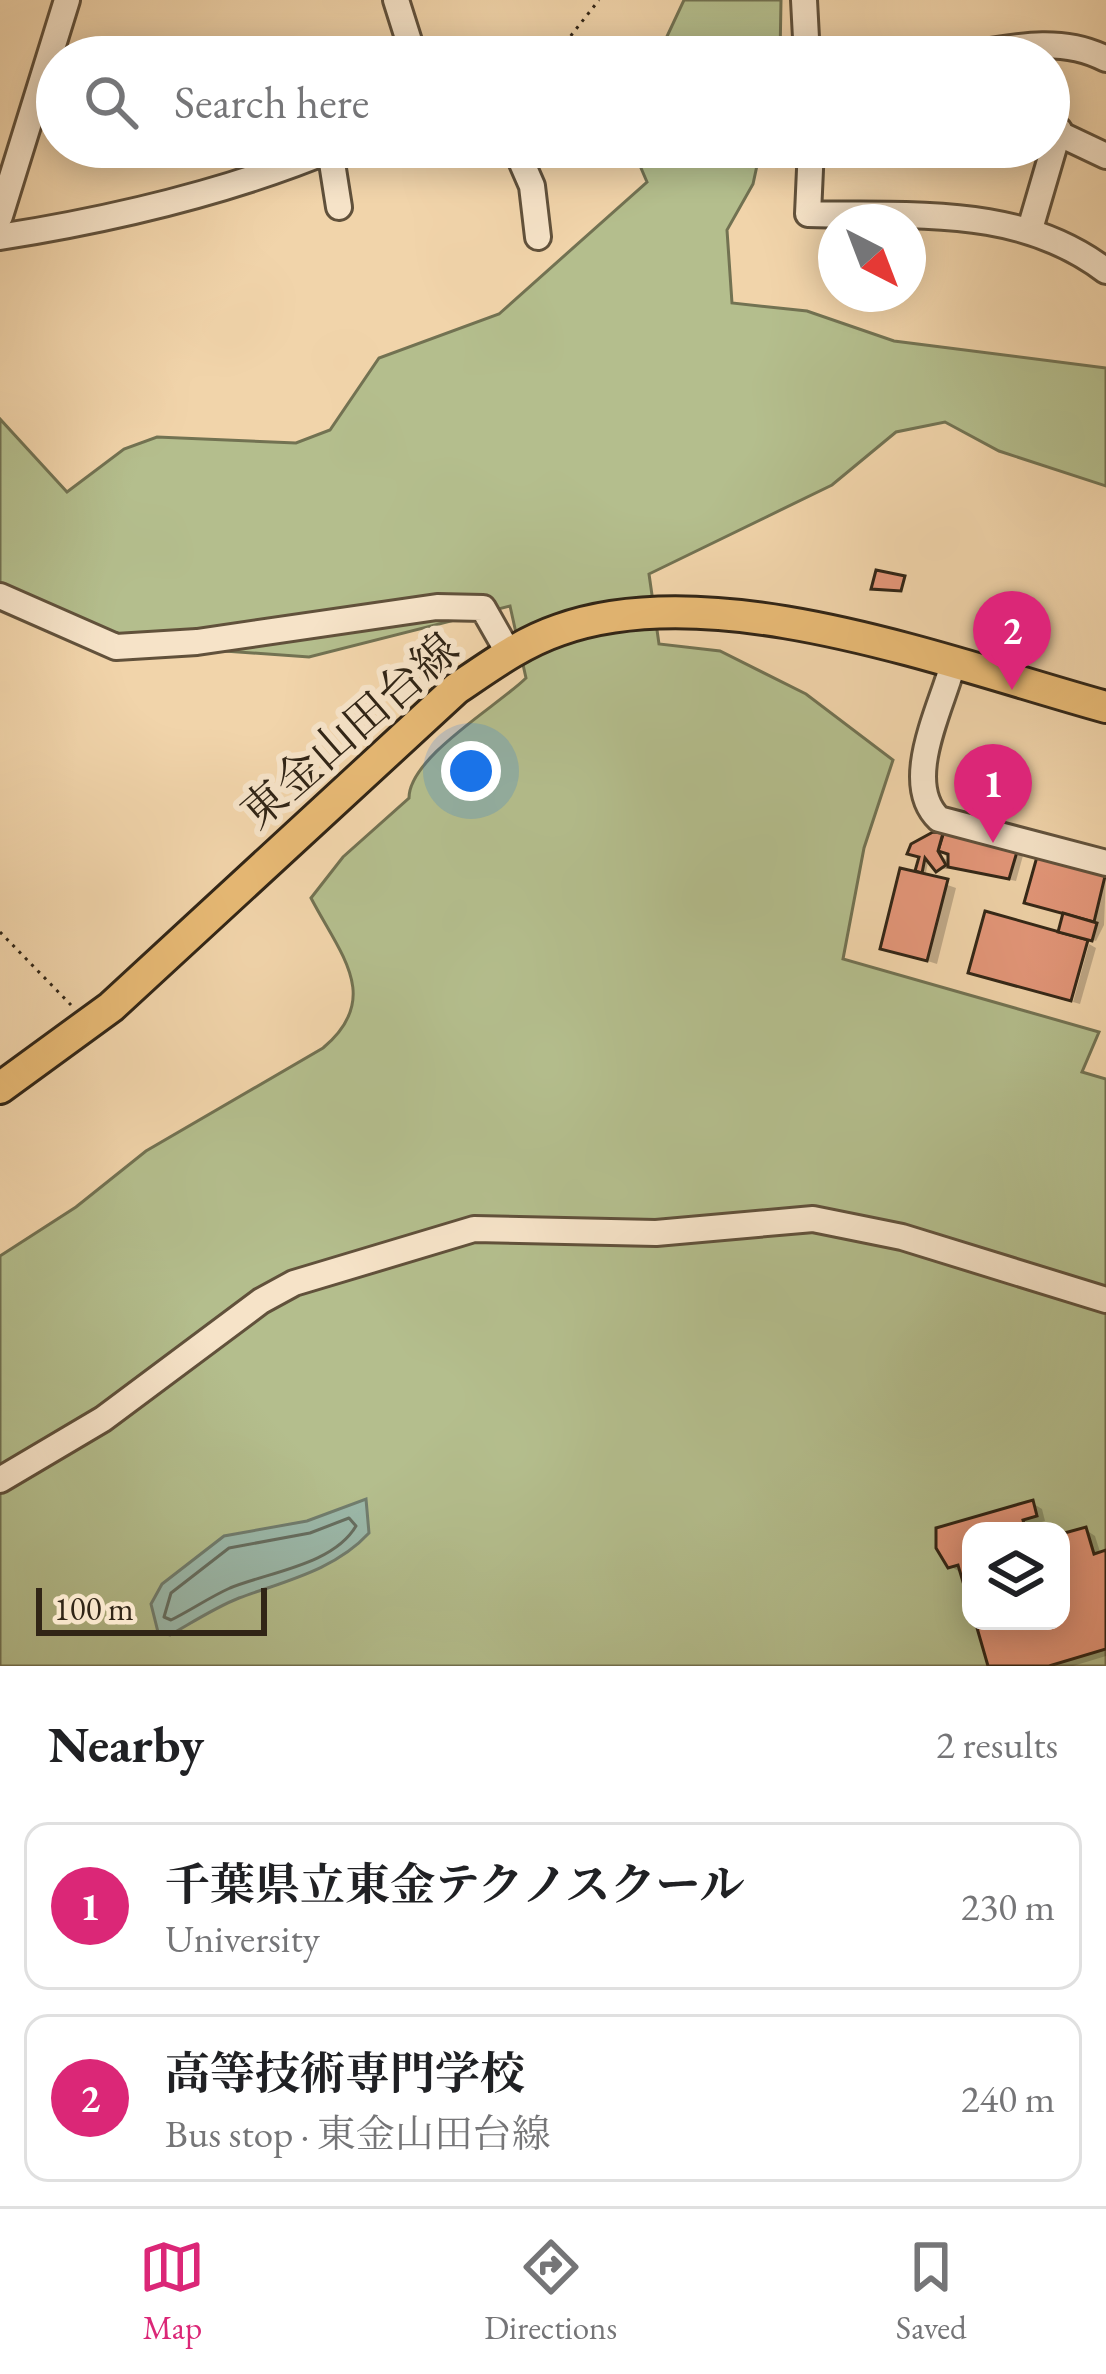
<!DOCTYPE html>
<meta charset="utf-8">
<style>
:root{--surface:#fff;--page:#f6f6f6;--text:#202124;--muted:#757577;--line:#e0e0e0;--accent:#db2777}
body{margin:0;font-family:"EB Garamond","Noto Serif JP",serif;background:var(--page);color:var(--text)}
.controls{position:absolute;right:36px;bottom:36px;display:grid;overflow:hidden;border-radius:24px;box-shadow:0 6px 30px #0003}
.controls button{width:108px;height:108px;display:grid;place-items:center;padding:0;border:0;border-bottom:3px solid var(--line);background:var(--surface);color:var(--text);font:60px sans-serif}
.compass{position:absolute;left:818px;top:204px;width:108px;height:108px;border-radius:50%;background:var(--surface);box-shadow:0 6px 30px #0003;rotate:138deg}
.scale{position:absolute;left:36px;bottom:30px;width:231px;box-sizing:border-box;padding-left:12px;border:6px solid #312516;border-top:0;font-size:33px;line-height:42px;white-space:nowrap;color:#312516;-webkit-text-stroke:9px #f6e3c8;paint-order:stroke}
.you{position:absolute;left:471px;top:771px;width:42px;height:42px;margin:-30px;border:9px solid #fff;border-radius:50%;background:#1a73e8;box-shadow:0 0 0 18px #1a73e833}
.badge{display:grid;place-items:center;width:78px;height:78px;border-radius:50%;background:var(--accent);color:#fff;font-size:39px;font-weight:700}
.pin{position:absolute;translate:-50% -99px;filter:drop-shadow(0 3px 6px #0008)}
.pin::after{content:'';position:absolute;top:63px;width:42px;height:36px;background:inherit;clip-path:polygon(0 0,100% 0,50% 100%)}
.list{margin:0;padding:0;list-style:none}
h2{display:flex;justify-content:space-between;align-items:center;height:156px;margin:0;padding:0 48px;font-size:51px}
h2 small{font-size:39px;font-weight:400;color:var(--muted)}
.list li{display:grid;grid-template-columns:78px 1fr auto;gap:36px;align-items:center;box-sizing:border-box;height:168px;margin:0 24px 24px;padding:0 24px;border:3px solid var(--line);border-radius:24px}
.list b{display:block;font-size:45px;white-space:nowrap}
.list p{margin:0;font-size:39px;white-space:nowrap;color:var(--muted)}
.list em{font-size:39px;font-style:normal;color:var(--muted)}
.icon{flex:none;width:66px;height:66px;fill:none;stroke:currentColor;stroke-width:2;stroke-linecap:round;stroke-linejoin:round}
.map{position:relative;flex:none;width:1106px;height:1666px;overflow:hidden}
.search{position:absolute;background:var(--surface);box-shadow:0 6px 30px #0003;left:36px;right:36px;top:36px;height:132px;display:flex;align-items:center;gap:30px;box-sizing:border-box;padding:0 42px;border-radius:66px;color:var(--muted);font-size:45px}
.sheet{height:540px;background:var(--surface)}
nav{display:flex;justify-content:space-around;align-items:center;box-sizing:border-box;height:168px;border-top:3px solid var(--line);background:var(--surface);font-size:33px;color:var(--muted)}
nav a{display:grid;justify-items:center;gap:6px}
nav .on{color:var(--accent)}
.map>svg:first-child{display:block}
</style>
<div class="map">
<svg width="1106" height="1666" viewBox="0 0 1106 1666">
<rect width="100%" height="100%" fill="#f1d4aa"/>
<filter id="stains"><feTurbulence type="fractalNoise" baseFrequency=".00167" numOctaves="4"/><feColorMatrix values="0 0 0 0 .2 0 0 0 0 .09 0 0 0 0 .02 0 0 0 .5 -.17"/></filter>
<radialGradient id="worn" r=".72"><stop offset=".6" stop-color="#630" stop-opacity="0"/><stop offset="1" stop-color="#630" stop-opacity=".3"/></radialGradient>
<!-- green -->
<g fill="#b4be8d" stroke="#727252" stroke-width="3" fill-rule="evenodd">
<polygon points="684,0 781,0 780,57 588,57 663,45"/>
<path d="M 632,147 L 761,147 L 753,184 L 727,230 L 732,303 L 807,311 L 894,341 L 1106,368 L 1106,486 L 999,451 L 945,422 L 896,432 L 832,485 L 649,574 L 659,644 L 720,651 L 806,694 L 893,760 L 864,848 L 843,959 L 1099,1032 L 1082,1072 L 1106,1079 L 1106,1666 L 0,1666 L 0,1256 L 76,1207 L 146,1151 L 323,1048 C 383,998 340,954 311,898 L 343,857 L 409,798 C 409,757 499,705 526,678 L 510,606 L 309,657 L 97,642 L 0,594 L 0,419 L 67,492 L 124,449 L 157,437 L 296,443 L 330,430 L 379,358 L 499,314 L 647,182 ZM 971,1531 L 1061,1531 L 1061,1621 L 971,1621 Z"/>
</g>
<!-- water -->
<path fill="#9bb8a9" stroke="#717d6e" stroke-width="3" d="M 366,1499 L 369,1533 C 335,1570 285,1581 239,1598 C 216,1607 193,1622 170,1635 L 158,1632 L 151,1604 L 162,1584 L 224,1536 L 307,1521 Z"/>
<!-- shadow -->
<g fill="#0003">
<polygon points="934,835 1024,852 1016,881 961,870 933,844 931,848 948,861 947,869 938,869 929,858 925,877 956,888 937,964 884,947"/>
<polygon points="1040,857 1106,875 1104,925 1096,941 1080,936 1084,941 1067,1001 971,971 1060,935 1066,914 1028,901"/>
<polygon points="1089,944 1096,948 1080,1004 1073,1002"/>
<polygon points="1032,1503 1042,1509 1045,1521 1031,1525 1033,1531 971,1531 971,1598 960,1572 950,1566 939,1530"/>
<polygon points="1086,1530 1095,1536 1101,1555 1106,1553 1106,1656 1073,1666 991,1666 978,1621 1061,1621 1061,1537"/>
</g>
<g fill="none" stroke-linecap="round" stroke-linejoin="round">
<!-- shore -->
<path stroke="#666e60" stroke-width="3" d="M 349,1518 L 356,1526 C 333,1565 269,1572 230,1588 C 210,1597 191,1610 171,1620 L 164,1617 L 171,1593 L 229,1548 L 310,1533 Z"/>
</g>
<!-- building -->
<g fill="#e5977a" stroke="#312516" stroke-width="3">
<polygon points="876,570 905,576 901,591 871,589"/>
<polygon points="946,825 1019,845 1009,879 948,867 948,854 938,851"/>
<polygon points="933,832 943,833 938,851 946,865 936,872 925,858 922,873 915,871 919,857 907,854 911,844"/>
<polygon points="1038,853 1106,872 1094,922 1024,903"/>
<polygon points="900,868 948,879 927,961 880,949"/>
<polygon points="985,911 1088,940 1071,1001 968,973"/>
<polygon points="1063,913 1097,923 1092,941 1058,932"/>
<polygon points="1033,1500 1037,1516 1023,1520 1026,1531 971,1531 971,1609 958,1565 948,1568 936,1548 936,1528"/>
<polygon points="1086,1527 1094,1554 1106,1550 1106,1649 1049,1666 988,1666 975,1621 1061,1621 1061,1534"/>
</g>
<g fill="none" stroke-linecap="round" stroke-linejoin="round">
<defs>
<g id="minor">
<polyline points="396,0 414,57"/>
<polyline points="804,0 807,57"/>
<path d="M 955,57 C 1005,49 1059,34 1106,59"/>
<polyline points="1049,129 1106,156"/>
<polyline points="368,147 399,147"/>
<polyline points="515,147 532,186 538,237"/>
<path d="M 811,147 L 808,214 C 912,217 1018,204 1106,271"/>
<polyline points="330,150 339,207"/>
<polyline points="0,216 67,0"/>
<polyline points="1030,229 1059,130"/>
<path d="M 0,237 C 114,219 230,192 337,147"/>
<polyline points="0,596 116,647 197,642 437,607 483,608 508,652"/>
<path d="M 953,664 C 941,709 901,783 939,819 L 1106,863"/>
<polyline points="0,1480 103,1419 261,1301 294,1283 474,1229 656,1233 813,1219 902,1237 1106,1300"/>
</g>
<path id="major" d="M 0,1088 L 111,1007 L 456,689 C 490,666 521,643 559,630 C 716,574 950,664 1106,707"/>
</defs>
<!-- minor casing -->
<use href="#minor" stroke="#61513b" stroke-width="30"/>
<!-- major casing -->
<use href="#major" stroke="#312516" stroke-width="36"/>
<!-- path -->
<g stroke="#312516" stroke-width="3" stroke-dasharray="3 6" stroke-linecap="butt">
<polyline points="554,57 599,0"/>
<polyline points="0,932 71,1005"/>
</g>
<!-- minor -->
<use href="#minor" stroke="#f6e3c8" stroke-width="24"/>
<!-- major -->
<use href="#major" stroke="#e8ba75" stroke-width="30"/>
</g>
<g text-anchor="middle" stroke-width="12" stroke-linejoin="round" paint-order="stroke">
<!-- street labels -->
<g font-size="45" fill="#312516" stroke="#f6e3c8">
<text transform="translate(349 730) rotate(-41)" y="16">東金山田台線</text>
</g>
</g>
<rect width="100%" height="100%" filter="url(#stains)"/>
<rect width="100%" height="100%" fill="url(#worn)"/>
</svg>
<div class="controls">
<button><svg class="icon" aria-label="layers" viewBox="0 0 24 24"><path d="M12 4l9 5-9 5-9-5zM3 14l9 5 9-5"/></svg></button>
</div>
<svg class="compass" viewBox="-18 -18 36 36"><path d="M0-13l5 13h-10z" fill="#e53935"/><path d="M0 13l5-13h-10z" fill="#757577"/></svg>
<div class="scale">100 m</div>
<div class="you"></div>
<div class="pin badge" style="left:993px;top:843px">1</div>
<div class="pin badge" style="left:1012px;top:690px">2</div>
<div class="search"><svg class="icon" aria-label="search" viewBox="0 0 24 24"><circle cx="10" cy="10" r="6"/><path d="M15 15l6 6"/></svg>Search here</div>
</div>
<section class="sheet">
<h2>Nearby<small>2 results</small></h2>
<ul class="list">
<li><span class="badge">1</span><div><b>千葉県立東金テクノスクール</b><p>University</p></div><em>230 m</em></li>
<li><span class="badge">2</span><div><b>高等技術専門学校</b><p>Bus stop · 東金山田台線</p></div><em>240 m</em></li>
</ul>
</section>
<nav>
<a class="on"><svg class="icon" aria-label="map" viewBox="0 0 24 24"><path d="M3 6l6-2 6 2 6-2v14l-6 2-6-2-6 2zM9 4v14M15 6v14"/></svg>Map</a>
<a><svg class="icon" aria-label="directions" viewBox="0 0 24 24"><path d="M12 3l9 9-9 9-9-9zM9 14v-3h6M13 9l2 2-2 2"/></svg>Directions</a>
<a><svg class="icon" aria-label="saved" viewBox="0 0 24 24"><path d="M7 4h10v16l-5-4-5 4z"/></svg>Saved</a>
</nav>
